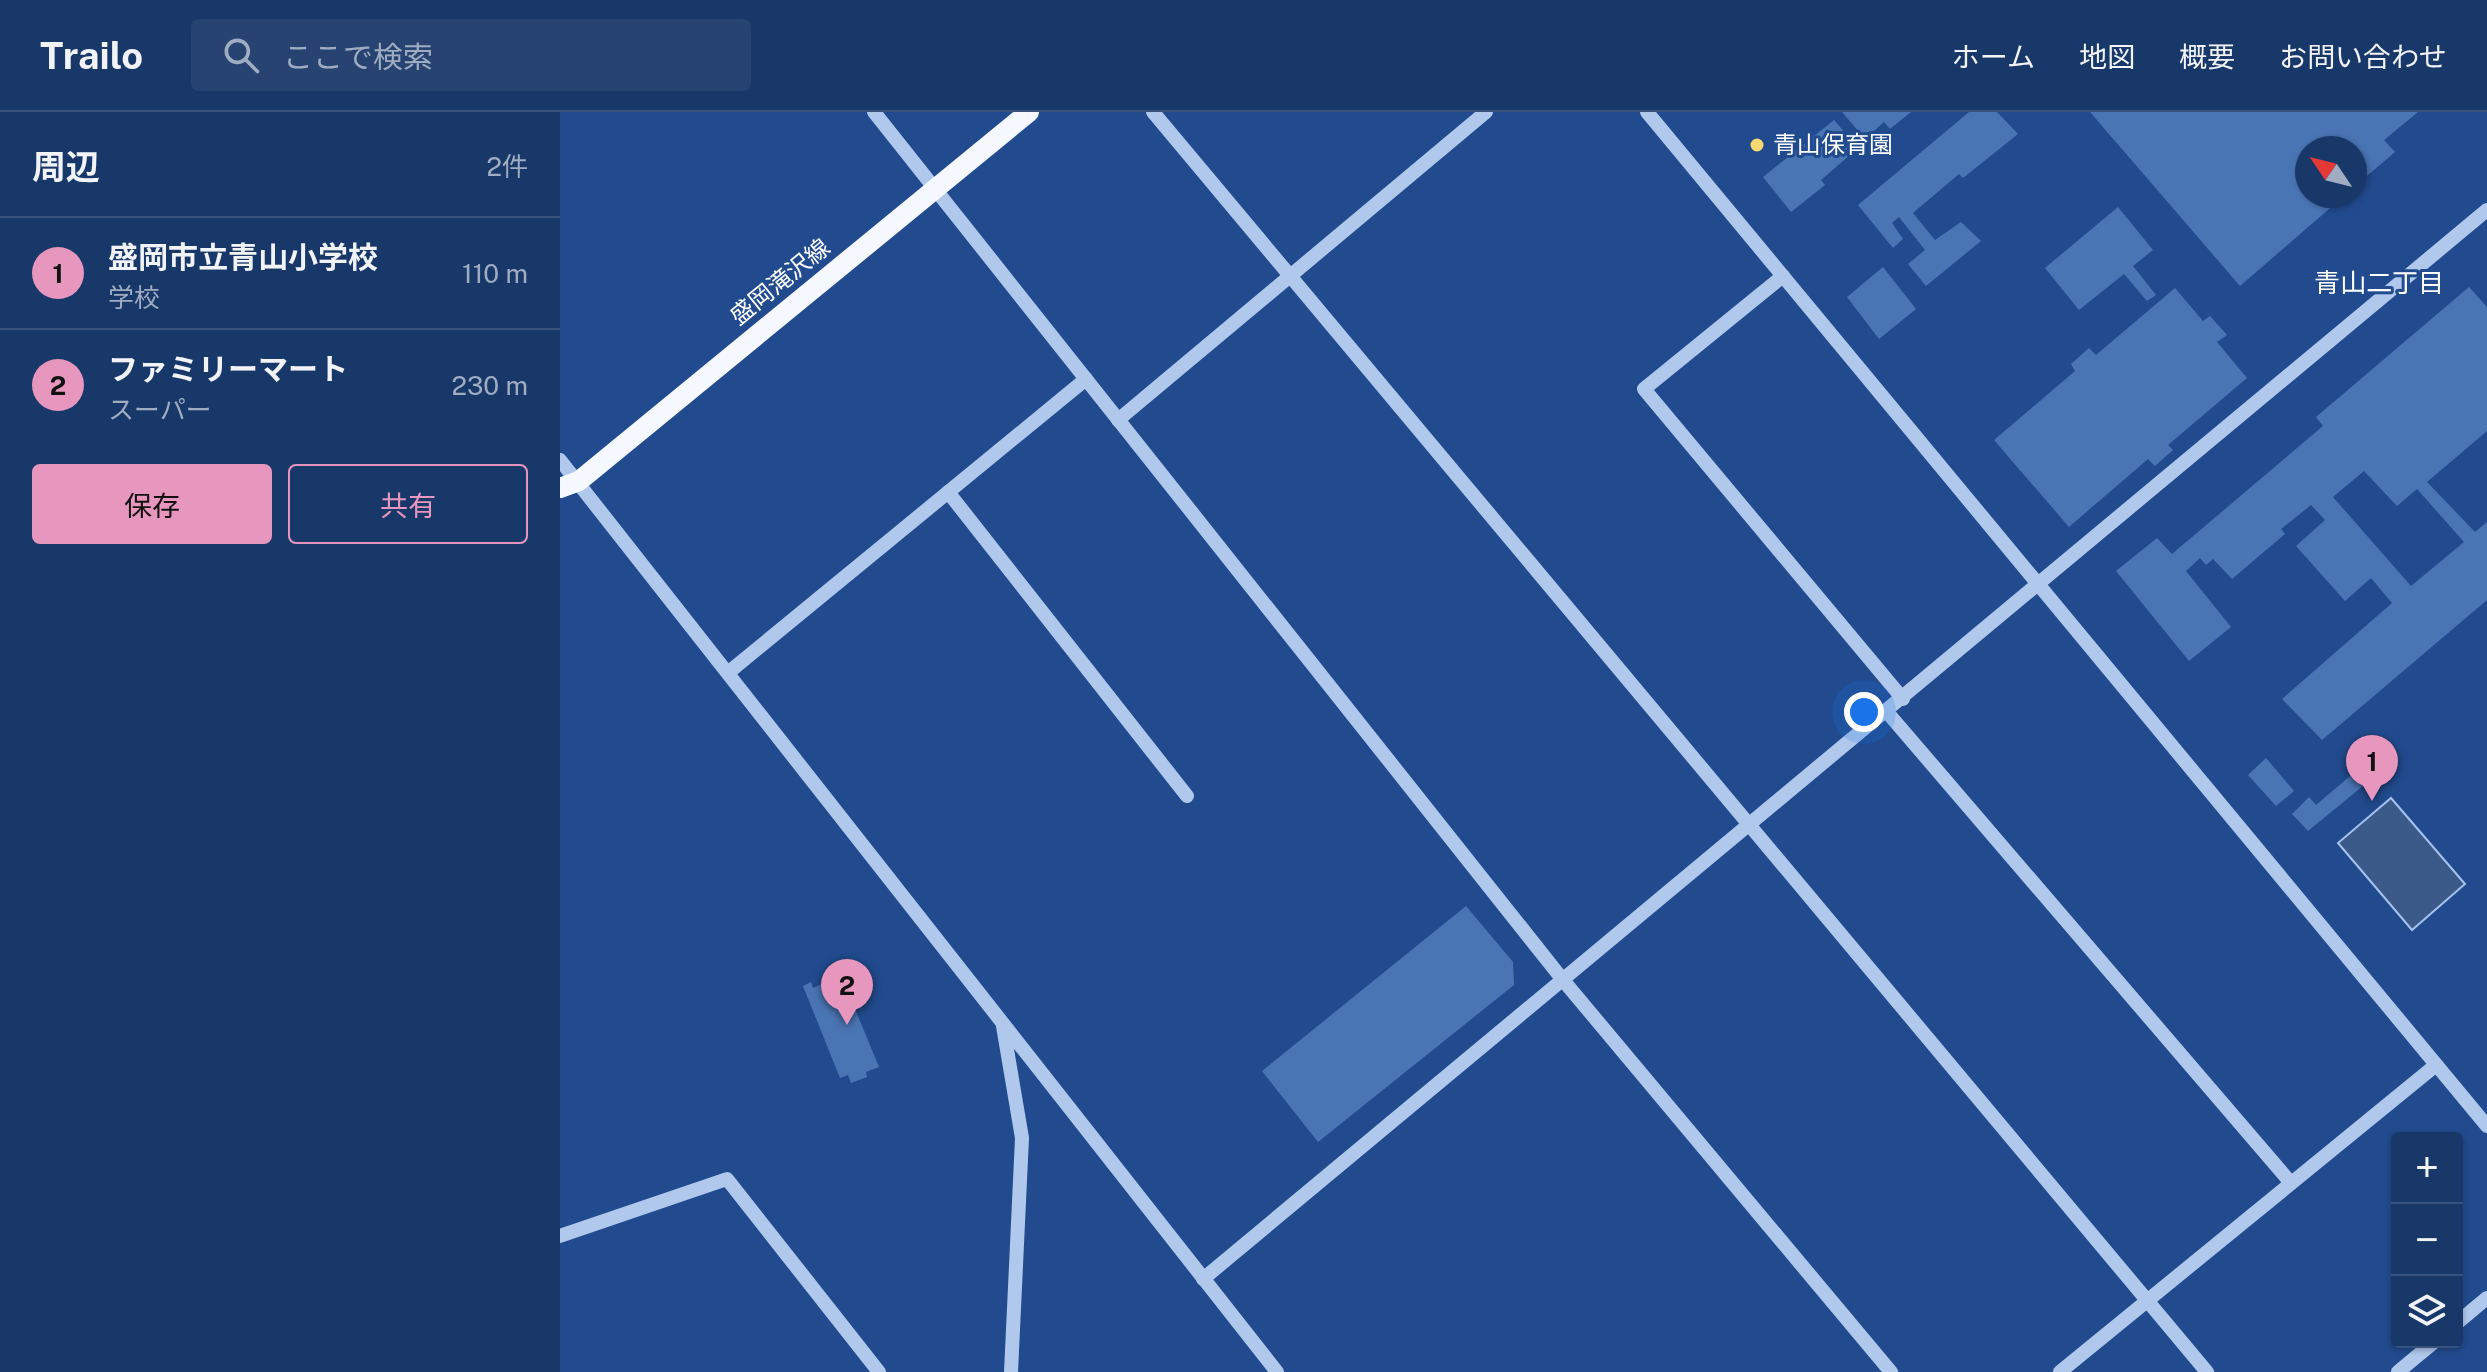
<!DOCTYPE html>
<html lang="ja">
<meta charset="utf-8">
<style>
:root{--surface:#19386a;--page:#264372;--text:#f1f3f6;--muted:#9facc1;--line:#37527e;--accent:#e797bd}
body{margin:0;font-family:"Public Sans","Noto Sans JP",sans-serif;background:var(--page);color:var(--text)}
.controls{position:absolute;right:24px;bottom:24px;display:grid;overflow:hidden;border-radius:8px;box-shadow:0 2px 6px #0004}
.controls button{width:72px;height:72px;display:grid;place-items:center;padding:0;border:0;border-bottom:2px solid var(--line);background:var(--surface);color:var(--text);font:40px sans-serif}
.compass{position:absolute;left:1735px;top:24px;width:72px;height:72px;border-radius:50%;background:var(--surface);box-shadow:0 2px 6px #0004;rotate:305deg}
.you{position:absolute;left:1304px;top:600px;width:28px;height:28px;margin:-20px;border:6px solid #fff;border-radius:50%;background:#1a73e8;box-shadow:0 0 0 12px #1a73e833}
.badge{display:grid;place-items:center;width:52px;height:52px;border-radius:50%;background:var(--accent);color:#111;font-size:26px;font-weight:700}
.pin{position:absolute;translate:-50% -66px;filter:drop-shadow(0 2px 4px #0008)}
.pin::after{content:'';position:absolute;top:42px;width:28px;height:24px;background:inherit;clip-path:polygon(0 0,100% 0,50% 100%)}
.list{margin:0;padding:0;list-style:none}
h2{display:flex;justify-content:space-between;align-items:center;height:104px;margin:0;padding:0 32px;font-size:34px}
h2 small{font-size:26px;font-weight:400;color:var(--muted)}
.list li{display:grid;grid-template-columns:52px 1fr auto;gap:24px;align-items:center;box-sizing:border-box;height:112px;padding:0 32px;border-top:2px solid var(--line)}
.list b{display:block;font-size:30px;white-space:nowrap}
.list p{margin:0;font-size:26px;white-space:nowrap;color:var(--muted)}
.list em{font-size:26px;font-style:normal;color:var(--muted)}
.actions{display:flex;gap:16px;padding:24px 32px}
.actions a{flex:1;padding:18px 0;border:2px solid var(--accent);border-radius:8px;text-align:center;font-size:28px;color:var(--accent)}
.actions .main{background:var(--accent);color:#111}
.icon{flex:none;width:44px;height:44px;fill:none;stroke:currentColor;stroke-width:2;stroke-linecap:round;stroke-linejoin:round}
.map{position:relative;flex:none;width:1927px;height:1260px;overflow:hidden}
header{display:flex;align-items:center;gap:48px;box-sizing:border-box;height:112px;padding:0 40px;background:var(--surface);border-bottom:2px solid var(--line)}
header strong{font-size:38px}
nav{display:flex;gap:44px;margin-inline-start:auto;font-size:28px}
.search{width:560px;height:72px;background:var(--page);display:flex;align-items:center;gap:20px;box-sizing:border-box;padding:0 28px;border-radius:8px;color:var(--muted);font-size:30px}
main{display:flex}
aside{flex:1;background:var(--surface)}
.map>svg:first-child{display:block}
</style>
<header>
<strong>Trailo</strong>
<div class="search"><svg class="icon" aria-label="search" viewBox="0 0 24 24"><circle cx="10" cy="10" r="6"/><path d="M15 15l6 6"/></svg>ここで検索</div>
<nav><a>ホーム</a><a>地図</a><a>概要</a><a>お問い合わせ</a></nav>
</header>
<main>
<aside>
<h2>周辺<small>2件</small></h2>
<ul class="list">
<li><span class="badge">1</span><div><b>盛岡市立青山小学校</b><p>学校</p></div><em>110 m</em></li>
<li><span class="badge">2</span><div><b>ファミリーマート</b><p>スーパー</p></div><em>230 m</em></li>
</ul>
<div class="actions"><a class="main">保存</a><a>共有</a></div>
</aside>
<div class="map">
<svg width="1927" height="1260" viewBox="0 0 1927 1260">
<rect width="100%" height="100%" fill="#214b8e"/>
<!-- water -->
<polygon fill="#3b5a8a" stroke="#a4c2ed" stroke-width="2" points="1831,686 1905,772 1852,818 1778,731"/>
<!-- building -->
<g fill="#4a75b5" fill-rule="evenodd">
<polygon points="1282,0 1351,0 1330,17 1324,10 1305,27"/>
<polygon points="1409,0 1437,0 1458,22 1403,66 1399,62 1353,101 1375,128 1401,110 1421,129 1366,174 1348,152 1365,138 1339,105 1332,111 1343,127 1333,136 1298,93"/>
<polygon points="1530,0 1858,0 1824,28 1835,40 1795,74 1795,36 1747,36 1747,84 1784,84 1680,174"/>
<polygon points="1274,8 1298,36 1261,68 1265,73 1231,100 1203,65"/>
<polygon points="1558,95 1593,138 1573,154 1596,183 1587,189 1564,162 1519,198 1485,156"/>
<polygon points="1323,155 1356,197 1319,227 1287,185"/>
<path d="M 1909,175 L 1927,195 L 1927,319 L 1867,370 L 1915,420 L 1927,410 L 1927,488 L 1762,628 L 1722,587 L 1832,491 L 1811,466 L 1785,489 L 1736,434 L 1765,408 L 1751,393 L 1721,417 L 1725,422 L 1672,467 L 1653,447 L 1646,453 L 1640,446 L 1626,459 L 1671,515 L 1629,549 L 1556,459 L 1597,426 L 1612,442 L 1763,314 L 1756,305 ZM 1804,359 L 1837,394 L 1857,377 L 1904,430 L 1851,474 L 1773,385 Z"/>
<polygon points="1615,176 1643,209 1650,204 1667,223 1657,230 1687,266 1608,333 1613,338 1595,354 1588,347 1509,415 1434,328 1515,259 1511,252 1529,236 1536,243"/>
<polygon points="1706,646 1734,679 1716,694 1688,663"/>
<polygon points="1809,648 1820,660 1748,719 1732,702 1749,685 1756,693"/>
<polygon points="906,794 953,850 954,873 758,1030 702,959"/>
<polygon points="281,863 319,955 306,960 307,965 291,971 288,963 280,966 243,874 251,870 253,876"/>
</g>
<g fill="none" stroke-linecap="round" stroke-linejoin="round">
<!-- minor -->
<g stroke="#b0c8ec" stroke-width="14">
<polyline points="314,0 1003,868 1331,1260"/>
<polyline points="593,0 1647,1260"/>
<polyline points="1087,0 1927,1014"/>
<polyline points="1223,164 1084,277 1343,587"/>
<polyline points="558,308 926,0"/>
<polyline points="0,348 717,1260"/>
<polyline points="388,380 627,684"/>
<polyline points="169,560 526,267"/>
<polyline points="1327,600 1731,1071"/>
<polyline points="443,914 462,1026 451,1260"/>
<polyline points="0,1124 167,1067 319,1260"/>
<polyline points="643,1167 1927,98"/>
<polyline points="1897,1211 1927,1186"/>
<polyline points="1500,1260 1876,953"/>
<polyline points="1838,1260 1874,1230"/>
</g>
<!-- major -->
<polyline stroke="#f5f8ff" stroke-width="20" points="0,376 19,369 469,0"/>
</g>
<!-- markers -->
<circle fill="#f9d871" stroke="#214b8e" stroke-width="3" cx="1197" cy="33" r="8"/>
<g text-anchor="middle" stroke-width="6" stroke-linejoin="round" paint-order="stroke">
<!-- poi labels -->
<g font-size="24" fill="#fff" stroke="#214b8e" text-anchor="start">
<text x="1213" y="41">青山保育園</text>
</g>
<!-- street labels -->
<g font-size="24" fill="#fff" stroke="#214b8e">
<text transform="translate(220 170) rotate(-39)" y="8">盛岡滝沢線</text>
</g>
<!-- neighbourhood labels -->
<g font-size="26" fill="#fff" stroke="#214b8e">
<text x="1819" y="180">青山二丁目</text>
</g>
</g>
</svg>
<div class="controls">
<button>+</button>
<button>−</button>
<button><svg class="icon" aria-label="layers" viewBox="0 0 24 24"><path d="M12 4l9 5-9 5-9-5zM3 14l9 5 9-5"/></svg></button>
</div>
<svg class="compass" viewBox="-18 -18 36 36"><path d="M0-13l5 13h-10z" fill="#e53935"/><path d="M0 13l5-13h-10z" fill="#9facc1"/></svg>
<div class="you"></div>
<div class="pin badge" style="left:1812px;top:689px">1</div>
<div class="pin badge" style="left:287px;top:913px">2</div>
</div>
</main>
